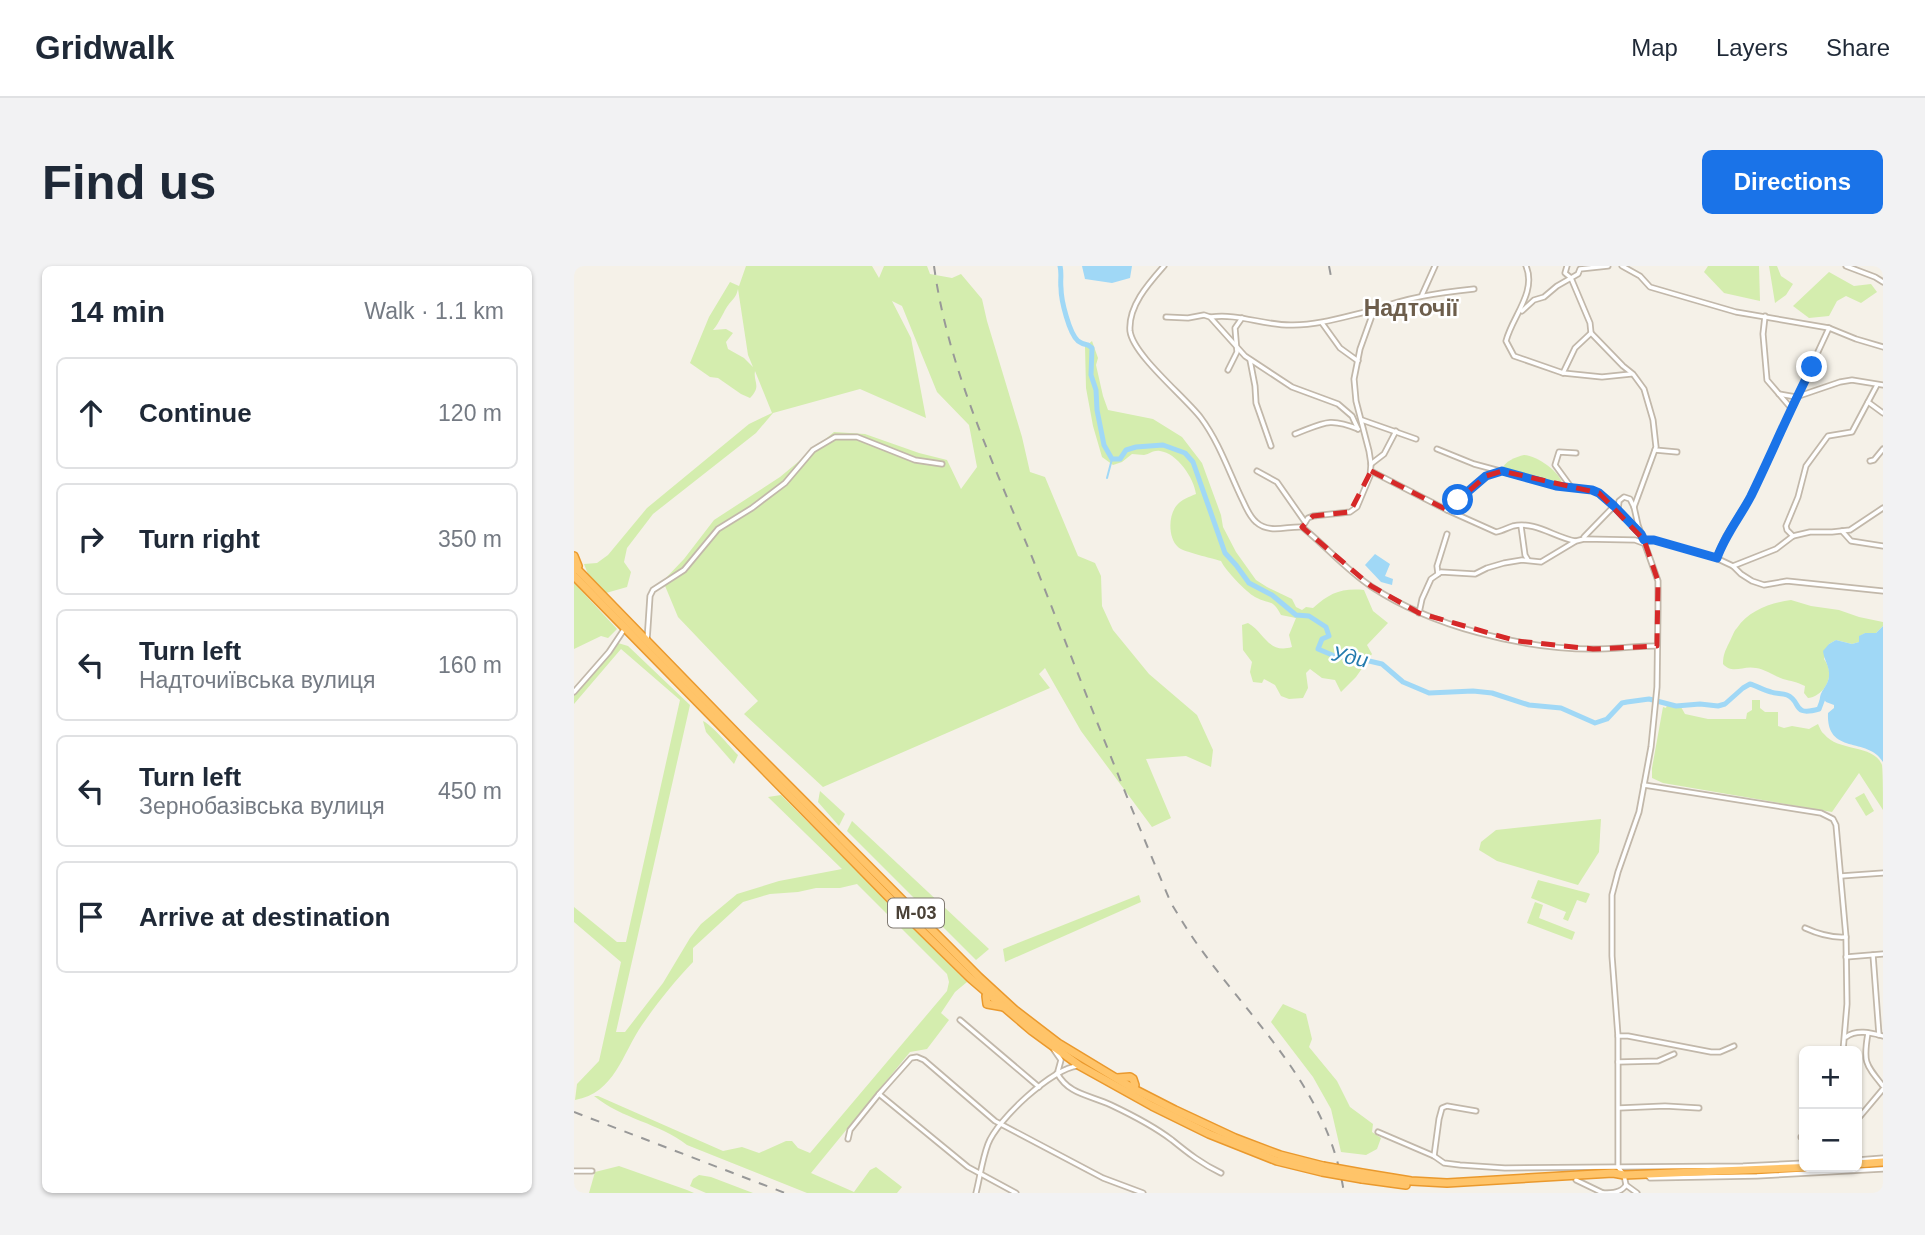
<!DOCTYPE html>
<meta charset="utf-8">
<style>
:root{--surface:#fff;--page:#f2f2f3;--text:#1f2937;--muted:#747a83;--line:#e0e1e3;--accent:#1a73e8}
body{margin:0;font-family:Helvetica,sans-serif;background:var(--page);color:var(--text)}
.controls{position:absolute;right:21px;bottom:21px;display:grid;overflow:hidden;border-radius:10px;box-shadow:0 2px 5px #0004}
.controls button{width:63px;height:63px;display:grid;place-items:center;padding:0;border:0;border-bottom:2px solid var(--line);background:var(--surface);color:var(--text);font:35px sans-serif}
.stop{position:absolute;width:21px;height:21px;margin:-16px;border:5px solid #1a73e8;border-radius:50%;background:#fff}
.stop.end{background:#1a73e8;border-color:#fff;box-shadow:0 2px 7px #0008}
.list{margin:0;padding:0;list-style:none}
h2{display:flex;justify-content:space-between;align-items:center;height:91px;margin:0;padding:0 28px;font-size:30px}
h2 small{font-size:23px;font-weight:400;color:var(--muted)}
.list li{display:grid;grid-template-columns:46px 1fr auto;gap:21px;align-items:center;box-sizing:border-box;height:112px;margin:0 14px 14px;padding:0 14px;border:2px solid var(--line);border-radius:10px}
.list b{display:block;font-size:26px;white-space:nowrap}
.list p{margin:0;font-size:23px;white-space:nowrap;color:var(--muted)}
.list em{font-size:23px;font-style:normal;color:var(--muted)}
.icon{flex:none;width:38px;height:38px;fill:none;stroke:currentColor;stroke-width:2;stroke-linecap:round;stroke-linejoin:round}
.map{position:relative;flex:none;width:1309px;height:927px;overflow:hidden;border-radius:10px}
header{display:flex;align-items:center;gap:42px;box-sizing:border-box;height:98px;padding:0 35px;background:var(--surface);border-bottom:2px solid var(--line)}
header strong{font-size:33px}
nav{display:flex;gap:38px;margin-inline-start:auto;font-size:24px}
.intro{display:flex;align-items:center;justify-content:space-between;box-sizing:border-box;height:168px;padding:0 42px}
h1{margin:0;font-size:49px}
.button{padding:18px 32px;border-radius:10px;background:var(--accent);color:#fff;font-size:24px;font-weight:700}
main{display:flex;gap:42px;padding:0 42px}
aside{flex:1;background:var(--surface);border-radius:10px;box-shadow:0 2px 5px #0004}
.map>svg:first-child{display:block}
</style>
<header>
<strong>Gridwalk</strong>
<nav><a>Map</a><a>Layers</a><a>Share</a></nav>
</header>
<div class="intro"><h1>Find us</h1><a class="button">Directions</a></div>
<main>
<aside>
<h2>14 min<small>Walk · 1.1 km</small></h2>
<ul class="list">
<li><svg class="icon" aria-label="ahead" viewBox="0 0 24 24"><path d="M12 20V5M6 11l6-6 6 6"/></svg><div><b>Continue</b></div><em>120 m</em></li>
<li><svg class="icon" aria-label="right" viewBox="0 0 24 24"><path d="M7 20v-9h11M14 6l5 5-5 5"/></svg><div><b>Turn right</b></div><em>350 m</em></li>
<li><svg class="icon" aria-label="left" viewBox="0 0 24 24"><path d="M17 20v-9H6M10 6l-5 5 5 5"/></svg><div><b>Turn left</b><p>Надточиївська вулиця</p></div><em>160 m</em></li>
<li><svg class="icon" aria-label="left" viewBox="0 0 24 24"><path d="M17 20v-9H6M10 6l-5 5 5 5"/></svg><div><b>Turn left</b><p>Зернобазівська вулиця</p></div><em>450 m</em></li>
<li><svg class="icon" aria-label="arrive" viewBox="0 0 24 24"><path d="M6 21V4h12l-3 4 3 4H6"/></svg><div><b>Arrive at destination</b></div></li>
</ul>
</aside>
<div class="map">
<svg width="1309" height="927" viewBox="0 0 1309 927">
<rect width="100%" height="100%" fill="#f5f1e8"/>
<!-- green -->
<g fill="#d4edae" fill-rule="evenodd">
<path d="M 172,0 L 298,0 L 305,12 L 310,0 L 353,0 L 356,8 L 378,12 L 387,8 L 408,33 L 413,55 L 448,171 L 456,206 L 471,211 L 504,290 L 521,297 L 527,310 L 528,340 L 539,364 L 575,408 L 623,449 L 639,484 L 637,501 L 612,490 L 572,493 L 597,552 L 578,561 L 507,465 L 471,402 L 465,408 L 476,422 L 249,521 L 170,448 L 184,435 L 104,351 L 89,315 L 110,293 L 140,254 L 206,211 L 260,166 L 291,168 L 345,187 L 373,194 L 387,223 L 403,201 L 395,159 L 363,126 L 328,40 L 318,35 L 337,72 L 352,152 L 286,123 L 199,147 L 182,167 L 79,248 L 53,282 L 50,296 L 57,306 L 53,321 L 32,327 L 14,308 L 10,298 L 23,297 L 34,289 L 73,242 L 175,158 L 198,147 L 181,105 C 179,116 188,120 176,132 L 167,128 L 144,112 L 136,111 L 116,97 L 135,51 L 156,16 L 165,20 ZM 164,23 L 174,89 L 179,101 L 170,92 L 154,83 L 152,76 L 159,67 L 152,63 L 139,64 C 146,56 149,46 155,38 C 160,32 162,31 164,23 Z"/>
<polygon points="1134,0 1185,0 1186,35 1150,27 1130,6"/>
<polygon points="1195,0 1203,0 1207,10 1219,18 1212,29 1201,37"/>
<polygon points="1255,6 1280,20 1297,18 1303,26 1287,37 1272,30 1263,35 1255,50 1235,52 1219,40"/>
<path d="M 518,75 L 524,92 L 522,99 L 529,130 L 534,144 L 579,153 L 608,171 L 628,197 L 647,249 L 649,261 L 662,286 L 682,314 L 693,321 L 718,333 L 722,341 L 728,344 L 732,341 L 739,342 C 756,327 767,322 790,324 L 799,345 L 814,357 L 793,379 L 798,388 L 782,411 L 767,426 L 761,414 L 748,412 L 736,403 L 732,407 L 734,422 L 729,432 L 715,433 L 707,430 L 701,419 L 690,413 L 688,417 L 679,416 L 676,406 L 678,396 L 669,384 L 668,359 L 674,357 C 691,367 694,388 718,381 L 715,369 L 722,352 L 707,349 C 698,332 696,339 681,331 C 672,326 651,304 647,295 C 638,292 609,286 604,281 C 594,272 594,249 603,239 C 608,233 615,231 622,228 C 620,212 603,187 586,185 C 579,184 576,188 570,189 C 566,189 562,188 558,188 L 548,196 L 539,199 L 528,191 L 519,160 L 512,122 L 511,81 Z"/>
<path d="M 950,189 C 964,190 986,206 989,219 L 988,220 L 928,204 C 930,195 942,191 950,189 Z"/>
<polygon points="0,317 43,363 34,372 27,370 0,383"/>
<path d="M 1217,334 L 1237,340 L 1265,344 L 1285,351 L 1309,356 L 1309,360 L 1302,367 L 1291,367 L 1286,370 L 1285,376 L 1278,378 L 1262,374 L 1255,378 L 1250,393 C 1252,396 1255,401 1255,405 C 1257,417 1246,431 1234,432 L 1230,427 L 1231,420 C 1223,416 1217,415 1209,413 C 1200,410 1191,403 1182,402 C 1169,399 1159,409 1149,398 C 1149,389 1151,385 1155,377 C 1158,372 1159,366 1163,362 C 1175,344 1197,337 1217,334 Z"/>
<path d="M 44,377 L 54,380 L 116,439 L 42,766 L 51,766 L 89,717 L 116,672 L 127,658 L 163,628 L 205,615 L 268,603 L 194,531 L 207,529 L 393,716 L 381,726 L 367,747 L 375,754 L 353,783 L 336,786 L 237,907 L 280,926 L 296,904 L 302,901 L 328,921 L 323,927 L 233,927 L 113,879 C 85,857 48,853 20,830 L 24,830 L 149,885 L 168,881 L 185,887 L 212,875 L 218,875 L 224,882 L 236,887 L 373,725 L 375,716 L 373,708 L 283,618 L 266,622 L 242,622 L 224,626 L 196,628 L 169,636 L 119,682 L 119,696 C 100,716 84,736 68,759 C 48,788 41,827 1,834 L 3,818 L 25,795 L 47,696 L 0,656 L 0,641 L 43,676 L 52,676 L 106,434 L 47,383 L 0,438 L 0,429 Z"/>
<path d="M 1178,434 L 1186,434 L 1186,442 L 1191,446 L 1204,446 L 1204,460 L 1210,462 L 1218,460 L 1235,463 L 1244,458 C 1246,462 1247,466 1250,468 C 1264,486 1300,478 1308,499 C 1309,509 1309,532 1309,544 L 1285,507 L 1258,546 L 1089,517 L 1078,512 L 1078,502 L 1089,441 L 1092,442 L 1093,439 L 1107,441 L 1111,448 L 1134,453 L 1172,453 L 1173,447 L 1178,444 Z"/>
<path d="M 129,455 C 139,460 155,480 164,489 L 160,498 L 132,466 Z"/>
<polygon points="246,525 271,548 265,560 244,536"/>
<polygon points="1290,527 1300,545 1292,550 1281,532"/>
<polygon points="1027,553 1025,586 1004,619 923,595 905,584 907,576 922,564"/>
<polygon points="278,555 415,683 402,694 273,565"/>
<polygon points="964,614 1014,627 1016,628 1012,637 1003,634 994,655 989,653 992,646 957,632"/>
<polygon points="565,629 567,636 431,696 429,683"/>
<polygon points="961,636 969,639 965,652 1001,666 998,674 953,657"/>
<polygon points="709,738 732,748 738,773 735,781 763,815 776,841 799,858 798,866 807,872 803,883 792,889 767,886 757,843 739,811 697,756"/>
<polygon points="45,900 113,924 120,927 15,927 21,906"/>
<polygon points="125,909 137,911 179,927 132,927 116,920 119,913"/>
</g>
<!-- water -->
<g fill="#a0d8f6">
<polygon points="508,0 558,0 556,12 538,17 511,13"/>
<polygon points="801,288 816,298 811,310 819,313 818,319 807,316 791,299"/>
<path d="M 1309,360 L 1309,496 C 1294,470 1252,490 1254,447 L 1260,442 L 1260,439 L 1252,436 L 1249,432 L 1246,439 C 1244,424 1254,422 1255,410 C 1256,401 1250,394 1249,385 L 1255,378 L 1262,374 L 1278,378 L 1285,376 L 1285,370 L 1291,367 L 1302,367 Z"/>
</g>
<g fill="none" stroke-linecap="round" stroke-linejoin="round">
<!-- stream -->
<polyline stroke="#a0d8f6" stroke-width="2" points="533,212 538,193"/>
<!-- river -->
<path stroke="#a0d8f6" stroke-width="5" d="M 486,0 C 488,8 486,14 487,22 C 487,34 495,67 504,75 C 508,78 509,78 514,79 L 518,82 L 517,109 L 522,124 L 523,144 L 530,179 L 538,193 L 546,193 L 552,184 L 562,181 L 589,179 L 611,187 L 619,196 L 651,287 L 662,299 L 675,317 L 698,329 L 722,349 L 735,350 L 752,361 L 755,370 L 748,373 L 744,383 L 763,391 L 778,391 L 808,398 L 829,416 L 855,427 L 899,425 L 918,427 L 955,439 L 987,442 L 1021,457 L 1033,453 L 1048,437 L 1053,436 L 1075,433 L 1102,440 L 1126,438 L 1144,440 L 1151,438 L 1169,422 L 1176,418 C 1183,420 1189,424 1197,426 C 1202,428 1208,427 1213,429 C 1228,435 1217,451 1245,443 L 1251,427"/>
<defs>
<g id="minor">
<path d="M 590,0 C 575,17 554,40 556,65 C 559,89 611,131 627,152 C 645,176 655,206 668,233 C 672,241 675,250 682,256 C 695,268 713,260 728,261 C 752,280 772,304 798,321 C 857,360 948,383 1018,383 C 1040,383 1062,380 1083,380"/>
<path d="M 952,0 C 963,26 938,51 932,75 L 940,90 L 989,107 L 1028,111 L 1057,108"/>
<polyline points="993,0 991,7 997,12 1016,57 1017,67 1049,100 1059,108 1070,123 1079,154 1082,181 1060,241"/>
<polyline points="1048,0 1066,10 1076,21 1162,46 1255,62 1282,73 1309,81"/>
<polyline points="1272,0 1301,11 1309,16"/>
<polyline points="848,29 861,0"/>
<polyline points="948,45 960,34 970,31 983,20 1004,8 1006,3 1034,0"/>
<polyline points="1191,50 1189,68 1193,114 1217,142"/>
<polyline points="592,51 614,52 630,49 636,51 671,90 718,121 764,138 778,150 784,163"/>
<path d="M 637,51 C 664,47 691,60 719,59 C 747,59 772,50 800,44"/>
<polyline points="748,57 766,82 784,95"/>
<polyline points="676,94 681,120 682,137 697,180"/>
<polyline points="654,104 663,86 661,62 668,52"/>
<polyline points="989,107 1001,82 1017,67"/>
<polyline points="1205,128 1222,131 1266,116 1278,114 1309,119"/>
<polyline points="1294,136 1309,147"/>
<polyline points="788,154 842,173"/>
<path d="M 721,168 C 750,157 755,151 784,163"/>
<polyline points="863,183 900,198 982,220 1018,224 1025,227 1040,240 1065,266"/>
<polyline points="1081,184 1103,186"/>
<polyline points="1296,195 1300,194 1309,183"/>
<polyline points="797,198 810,188 822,165"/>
<polyline points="683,205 703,216 731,256"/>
<path d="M 797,205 L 873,244 L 922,266 C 928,265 933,262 939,260 C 961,255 980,271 1001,275"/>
<polyline points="997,221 981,199 985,186 1002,187"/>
<polyline points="873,244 912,210 926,205"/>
<path d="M 729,260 L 734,252 L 739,250 L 776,246 L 783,241 L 796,210 L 797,198 L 795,185 L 782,135 L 780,113 L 786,83 L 800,44 C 834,31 864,27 900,23"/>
<polyline points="947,260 951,289 954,294"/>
<polyline points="1268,265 1277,275 1309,280"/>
<polyline points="1219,270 1213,264 1212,260 1224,231 1232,200 1254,170 1278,166 1303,119"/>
<polyline points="1010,271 1040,240"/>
<polyline points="1070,274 1080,274 1142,292 1159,300 1167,308 1178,315 1190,319 1213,315 1309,325"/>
<polyline points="1142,292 1152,270 1177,230 1255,62"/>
<polyline points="1159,300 1202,283 1219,270 1236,266 1258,266 1276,264 1309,242"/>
<polyline points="864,308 863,300 873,268"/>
<polyline points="845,347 848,333 857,313 867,306 901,308 913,302 930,297 948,294 967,296 1002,275 1010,273 1061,274 1069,277"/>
<polyline points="73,375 76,330 79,324 110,304 144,263 178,242 211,217 239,184 261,171 283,171 341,194 368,198"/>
<polyline points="0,426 35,386 51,362"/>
<polyline points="1070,519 1247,547 1259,553 1262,559 1272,671 1273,738 1269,785"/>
<polyline points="1267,610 1309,607"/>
<path d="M 1231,662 C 1244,668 1257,672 1272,671"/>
<polyline points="1299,689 1305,769"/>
<polyline points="1272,691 1309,688"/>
<polyline points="386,754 465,821"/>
<path d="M 1294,767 C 1289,796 1291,798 1309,820"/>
<polyline points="1044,770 1054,770 1137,786 1146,786 1160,780"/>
<path d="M 1272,771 C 1283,763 1297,767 1309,770"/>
<polyline points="480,784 487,794 484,805"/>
<polyline points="1044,796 1084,795 1100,788"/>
<path d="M 483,807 C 495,829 516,829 537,839 C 556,848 581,861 598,874 C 614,887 628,898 647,907"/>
<polyline points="305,828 337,792 343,791 350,794 421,855 529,912 569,927"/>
<polyline points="1045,842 1091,840 1125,842"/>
<polyline points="1283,854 1309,823"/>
<polyline points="804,866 860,890 870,897 886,899 931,902 1044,901 1169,900 1230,897"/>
<polyline points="1227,871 1230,871"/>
<polyline points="274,873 276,864 305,828 394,901 442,927"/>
<polyline points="860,890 865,853 868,842 873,840 902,845"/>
<polyline points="1283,894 1309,892"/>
<polyline points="1044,901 1044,770 1038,690 1038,629 1044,606 1065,546 1077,481 1083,421 1084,341 1084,315 1064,259 1060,241 1056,233 1050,231 1045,235 1044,244"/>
<polyline points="1044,901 1050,909 1052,919 1063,927"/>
<polyline points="0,905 18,905"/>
<polyline points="1073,909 1076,912 1183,910 1309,903"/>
<polyline points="1002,914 1029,927"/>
<path d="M 402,927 C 406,911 408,894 414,878 C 423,854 478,802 504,800"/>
<path d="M 1029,927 C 1038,927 1047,927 1052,919"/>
</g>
<g id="highway">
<polyline points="0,290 4,300 0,304"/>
<polyline points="0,300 176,481 405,711 441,744 484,777 560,823 601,844 661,872 706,889 749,900"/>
<polyline points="0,310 337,654 396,712 458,765 506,800 578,840 635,868 703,895 748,906"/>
<polyline points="418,726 412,730 413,738 430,741"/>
<polyline points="543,812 556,811 559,813 561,819 559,825"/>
<polyline points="1283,898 1309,896"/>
<polyline points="788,907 837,915 873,917 1039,907 1050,909 1243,901"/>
<polyline points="788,913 832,919"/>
</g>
</defs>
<!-- minor casing -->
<use href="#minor" stroke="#c2b8aa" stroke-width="7"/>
<!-- highway casing -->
<use href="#highway" stroke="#ea992d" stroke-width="10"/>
<!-- minor -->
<use href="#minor" stroke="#fff" stroke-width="3.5"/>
<!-- highway -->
<use href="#highway" stroke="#ffc469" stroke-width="7"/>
<!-- rail -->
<g stroke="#989898" stroke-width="2" stroke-dasharray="9 9" stroke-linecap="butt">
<path d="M 360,0 C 374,104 421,200 460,296 C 505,410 549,524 597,637 C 606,652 615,667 626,682 C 683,761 755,825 770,927"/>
<polyline points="755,0 758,16"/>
<polyline points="0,846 211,927"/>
</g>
<defs>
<g id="highway-bridge">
<polyline points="749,900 788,907"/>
<polyline points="748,906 788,913"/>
</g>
</defs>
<!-- highway-bridge casing -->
<use href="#highway-bridge" stroke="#ea992d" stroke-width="10" stroke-linecap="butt"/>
<!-- highway-bridge -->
<use href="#highway-bridge" stroke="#ffc469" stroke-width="7"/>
</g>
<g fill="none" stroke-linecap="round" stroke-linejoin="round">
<!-- route -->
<path stroke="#1a73e8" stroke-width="9" d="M 884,234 L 912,210 L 928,205 L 982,220 L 1018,224 L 1025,227 L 1040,240 L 1067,268 L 1070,274 L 1080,274 L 1143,292 C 1151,269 1166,251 1177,230 C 1198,187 1216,143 1238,101"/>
</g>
<!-- marked area -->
<path fill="none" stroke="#d62828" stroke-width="5" stroke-dasharray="14 9" stroke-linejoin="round" d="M 797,205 L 873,244 L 912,210 L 928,205 L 1025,227 L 1070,274 L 1084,315 L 1083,380 L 1019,383 L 943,375 L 845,347 L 797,320 L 728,261 L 739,250 L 776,246 Z"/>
<g text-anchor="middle" stroke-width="5" stroke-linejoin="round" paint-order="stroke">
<!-- shield labels -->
<rect fill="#fff" stroke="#807a72" stroke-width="2" x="314" y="632.5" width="56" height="29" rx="5"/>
<g font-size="18" font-weight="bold" fill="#4a4136">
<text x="342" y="653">М-03</text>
</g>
<!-- water labels -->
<g font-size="21" font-style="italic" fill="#237bae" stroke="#fff">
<text transform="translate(776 391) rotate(12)" y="7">Уди</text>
</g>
<!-- quarter labels -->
<g font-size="23" font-weight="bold" fill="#6d5e4c" stroke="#fff">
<text x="837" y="50">Надточії</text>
</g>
</g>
</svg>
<div class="controls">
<button>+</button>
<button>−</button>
</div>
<div class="stop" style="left:884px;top:234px"></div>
<div class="stop end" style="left:1238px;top:101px"></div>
</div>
</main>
